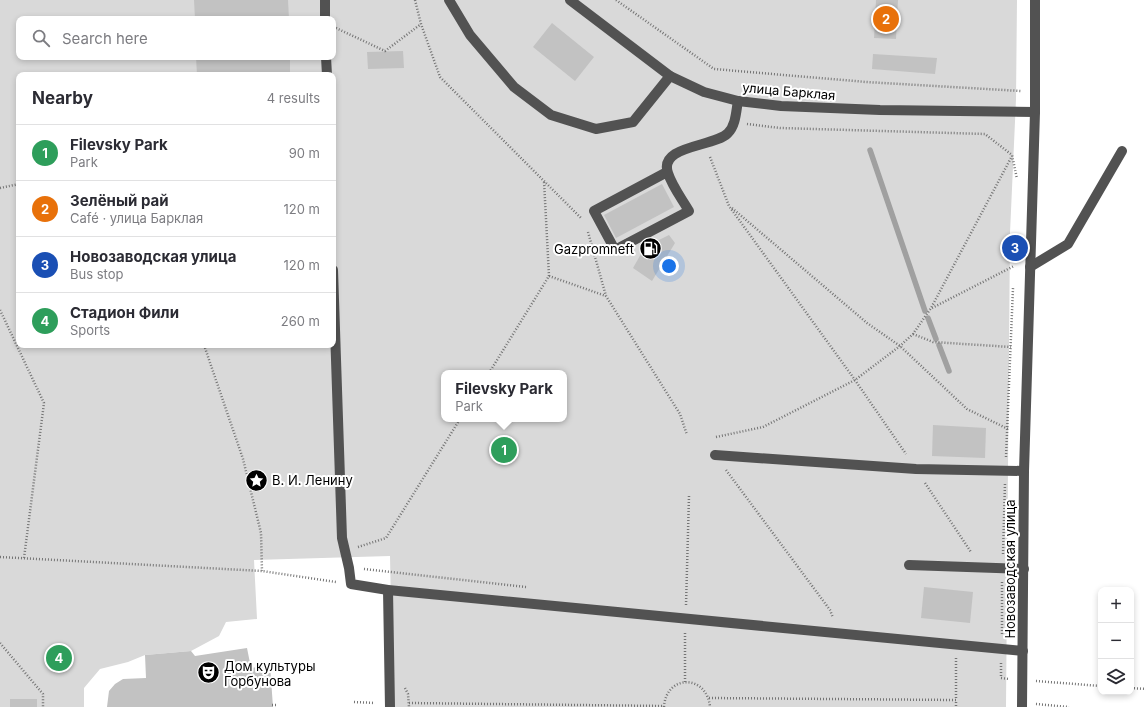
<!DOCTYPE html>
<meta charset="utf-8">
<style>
:root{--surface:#fff;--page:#f7f7f7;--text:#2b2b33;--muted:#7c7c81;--line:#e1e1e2;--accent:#2563eb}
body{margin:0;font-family:Inter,sans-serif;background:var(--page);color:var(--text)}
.controls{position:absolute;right:12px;bottom:12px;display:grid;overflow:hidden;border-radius:8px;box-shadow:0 2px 6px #0003}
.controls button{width:36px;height:36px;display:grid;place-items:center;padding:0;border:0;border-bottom:1px solid var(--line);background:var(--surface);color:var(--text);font:20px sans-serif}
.you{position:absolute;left:669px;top:266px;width:14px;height:14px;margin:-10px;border:3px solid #fff;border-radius:50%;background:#1a73e8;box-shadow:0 0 0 6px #1a73e833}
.badge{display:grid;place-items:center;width:26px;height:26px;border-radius:50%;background:var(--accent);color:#fff;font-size:13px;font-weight:700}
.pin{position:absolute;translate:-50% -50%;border:2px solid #fff;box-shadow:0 1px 4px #0006}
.popup{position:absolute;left:441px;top:370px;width:126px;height:52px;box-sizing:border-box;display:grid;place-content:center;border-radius:8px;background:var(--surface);filter:drop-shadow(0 1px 3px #0005);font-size:13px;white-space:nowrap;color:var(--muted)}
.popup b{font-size:15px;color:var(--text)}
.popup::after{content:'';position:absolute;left:50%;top:100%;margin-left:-8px;border:8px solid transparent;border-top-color:var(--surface)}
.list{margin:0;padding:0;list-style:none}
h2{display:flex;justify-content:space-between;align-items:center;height:52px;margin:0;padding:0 16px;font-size:17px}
h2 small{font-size:13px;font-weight:400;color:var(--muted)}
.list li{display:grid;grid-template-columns:26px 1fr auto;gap:12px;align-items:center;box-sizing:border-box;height:56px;padding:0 16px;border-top:1px solid var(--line)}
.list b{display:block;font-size:15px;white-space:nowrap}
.list p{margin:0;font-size:13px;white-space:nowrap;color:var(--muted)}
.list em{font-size:13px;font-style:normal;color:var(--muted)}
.icon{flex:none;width:22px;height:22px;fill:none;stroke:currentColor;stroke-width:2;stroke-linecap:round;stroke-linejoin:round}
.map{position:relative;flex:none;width:1146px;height:707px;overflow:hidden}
.search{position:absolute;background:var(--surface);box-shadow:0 2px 6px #0003;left:16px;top:16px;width:320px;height:44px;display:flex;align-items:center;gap:10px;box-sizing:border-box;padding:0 14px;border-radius:8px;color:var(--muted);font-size:15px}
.panel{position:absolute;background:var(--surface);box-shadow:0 2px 6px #0003;left:16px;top:72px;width:320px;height:276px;border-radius:8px}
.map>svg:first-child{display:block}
</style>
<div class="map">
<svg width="1146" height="707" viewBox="0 0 1146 707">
<rect width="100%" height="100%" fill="#fff"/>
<!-- green -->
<path fill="#d9d9d9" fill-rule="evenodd" d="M 0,0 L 1017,0 L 1016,99 L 1010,233 L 1006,707 L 393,707 L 390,556 L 254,560 L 257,619 L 226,622 L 219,636 L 191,651 L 145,655 L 128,662 L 100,669 L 84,688 L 84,707 L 0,707 ZM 19,19 L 333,19 L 333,57 L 19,57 ZM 19,75 L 333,75 L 333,345 L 19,345 ZM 444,373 L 564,373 L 564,419 L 444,419 Z"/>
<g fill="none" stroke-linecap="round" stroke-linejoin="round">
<!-- stream -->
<g stroke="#a0a0a0" stroke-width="5.5">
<polyline points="870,150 925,311"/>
<polyline points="928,318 936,339"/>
<polyline points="939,345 949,371"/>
</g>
</g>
<!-- building -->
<g fill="#c2c2c2">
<polygon points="194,0 288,0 289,19 195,19"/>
<polygon points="876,0 898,0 896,39 874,38"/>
<polygon points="552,23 594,57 575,81 533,47"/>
<polygon points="403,51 404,68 368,69 367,52"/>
<polygon points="873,54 937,58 935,74 872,69"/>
<polygon points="196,57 290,57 290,75 197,75"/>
<polygon points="662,184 674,207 616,238 604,215"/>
<polygon points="669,235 675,243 652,281 633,268 645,247"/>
<polygon points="933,425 986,428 985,458 932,456"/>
<polygon points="924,587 973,592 970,623 921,618"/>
<polygon points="247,648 251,668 270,665 273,707 107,707 109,691 115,684 123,679 146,678 145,655 191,651 195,656"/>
<rect x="10" y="699" width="27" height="8"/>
</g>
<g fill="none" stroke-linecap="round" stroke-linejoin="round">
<!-- path -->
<g stroke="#747474" stroke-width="2.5" stroke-dasharray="1 2" stroke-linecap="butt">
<polyline points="415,0 421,24 440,77 581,218"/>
<polyline points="616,0 714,69 866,82 1021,91"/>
<polyline points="336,28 385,51 421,24"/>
<polyline points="747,124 780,128 985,134 1012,155 1017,179"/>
<polyline points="710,157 729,206 855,380 906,454"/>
<polyline points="0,188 19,184"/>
<polyline points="732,208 867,323 900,346 967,409 1008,429"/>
<polyline points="588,232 606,296 680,414 687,435"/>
<polyline points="549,276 606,296"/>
<polyline points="932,308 1014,266"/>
<polyline points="0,310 44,403 24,558"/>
<polyline points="913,334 933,342 1011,347"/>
<polyline points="204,345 243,459 261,533 262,571"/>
<polyline points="489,373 549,276 544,181"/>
<polyline points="716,437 763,427 855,380 900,346 913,334 931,308 1012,156"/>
<polyline points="1006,457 1013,288"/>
<polyline points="726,470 830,610 833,618"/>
<polyline points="925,483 971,552"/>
<polyline points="358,547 386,538 460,419"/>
<polyline points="1003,554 1005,483"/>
<polyline points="0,557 262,571 336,582"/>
<polyline points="364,569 526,587"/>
<polyline points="686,605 689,496"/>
<polyline points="1002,634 1002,581"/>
<polyline points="0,643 43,694 43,707"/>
<polyline points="956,658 956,700"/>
<polyline points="1001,663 1001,678 1009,679"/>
<polyline points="1036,681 1101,686"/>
<polyline points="685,682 685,632"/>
<polyline points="405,688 408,694 409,707"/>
<polyline points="1131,688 1146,689"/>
<polyline points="709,698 956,700 956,707"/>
<polyline points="354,702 375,703"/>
<polyline points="409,703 664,706"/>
<polyline points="1036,704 1069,707"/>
<polyline points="272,705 276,705"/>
<path d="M 664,707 C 666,674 707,674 710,707"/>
</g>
<!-- minor -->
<g stroke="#525252" stroke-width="10">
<polyline points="325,0 325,19"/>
<polyline points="449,0 470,35 514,87 551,115 596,129 633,122 670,76"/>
<polyline points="570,0 670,76 704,92 738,101 781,106 880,110 1035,112"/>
<polyline points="326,57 327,75"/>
<path d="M 667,172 L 594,211 L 615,250 L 689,211 C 682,199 672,186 668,173 C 658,145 715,147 728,133 C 736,125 736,111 738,101"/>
<polyline points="1030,267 1068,244 1122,151"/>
<polyline points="333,270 342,538 349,568 351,584 388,590 1023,651"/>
<polyline points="715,455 916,469 1024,471"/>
<polyline points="909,565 1024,569"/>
<polyline points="388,590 390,707"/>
<polyline points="1022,707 1024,471 1035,112 1035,0"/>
</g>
</g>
<!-- icons -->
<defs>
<symbol id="fuel-disc" viewBox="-11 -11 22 22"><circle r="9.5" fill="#000" stroke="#fff"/><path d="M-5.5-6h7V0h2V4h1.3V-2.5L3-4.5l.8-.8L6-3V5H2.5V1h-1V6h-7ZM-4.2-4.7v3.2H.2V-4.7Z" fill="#fff"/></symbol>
<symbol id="sight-disc" viewBox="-11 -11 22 22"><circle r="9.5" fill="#000" stroke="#fff"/><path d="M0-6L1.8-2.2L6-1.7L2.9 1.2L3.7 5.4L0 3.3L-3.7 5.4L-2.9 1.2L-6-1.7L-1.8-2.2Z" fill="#fff"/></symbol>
<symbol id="theatre-disc" viewBox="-11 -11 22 22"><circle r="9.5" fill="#000" stroke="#fff"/><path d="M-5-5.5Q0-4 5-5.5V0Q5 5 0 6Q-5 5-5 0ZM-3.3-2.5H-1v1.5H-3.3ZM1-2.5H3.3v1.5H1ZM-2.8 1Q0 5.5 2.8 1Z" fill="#fff"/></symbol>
</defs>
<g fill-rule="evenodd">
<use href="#fuel-disc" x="638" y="236" width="25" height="25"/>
<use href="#sight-disc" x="244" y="468" width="25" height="25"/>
<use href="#theatre-disc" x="196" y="660" width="25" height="25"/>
</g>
<g text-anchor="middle" stroke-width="4" stroke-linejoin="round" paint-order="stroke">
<!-- street labels -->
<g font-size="13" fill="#000" stroke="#fff">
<text transform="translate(789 91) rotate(5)" y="5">улица Барклая</text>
<text transform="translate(1010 569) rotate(-90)" y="5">Новозаводская улица</text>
</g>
<!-- poi labels -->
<g font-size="13" fill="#000" stroke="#fff" text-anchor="start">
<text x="634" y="254" text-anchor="end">Gazpromneft</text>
<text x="272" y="485">В. И. Ленину</text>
<text x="224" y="671">Дом культуры<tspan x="224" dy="15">Горбунова</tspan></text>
</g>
</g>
</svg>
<div class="controls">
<button>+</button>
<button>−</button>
<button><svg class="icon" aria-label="layers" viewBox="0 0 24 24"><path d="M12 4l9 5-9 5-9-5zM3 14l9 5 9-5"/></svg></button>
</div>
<div class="you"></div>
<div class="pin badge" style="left:504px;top:450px;background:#2e9e5b">1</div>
<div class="popup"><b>Filevsky Park</b>Park</div>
<div class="pin badge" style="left:886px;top:19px;background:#e8710a">2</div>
<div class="pin badge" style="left:1015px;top:248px;background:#1a4fb4">3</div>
<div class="pin badge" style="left:59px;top:658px;background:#2e9e5b">4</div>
<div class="search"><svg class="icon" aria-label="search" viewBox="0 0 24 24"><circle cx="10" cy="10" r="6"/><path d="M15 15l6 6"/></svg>Search here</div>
<section class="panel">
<h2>Nearby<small>4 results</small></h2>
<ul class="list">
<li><span class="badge" style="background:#2e9e5b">1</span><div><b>Filevsky Park</b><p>Park</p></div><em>90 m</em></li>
<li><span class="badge" style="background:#e8710a">2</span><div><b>Зелёный рай</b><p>Café · улица Барклая</p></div><em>120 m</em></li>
<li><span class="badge" style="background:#1a4fb4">3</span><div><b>Новозаводская улица</b><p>Bus stop</p></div><em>120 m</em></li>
<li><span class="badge" style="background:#2e9e5b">4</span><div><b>Стадион Фили</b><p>Sports</p></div><em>260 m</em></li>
</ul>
</section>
</div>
